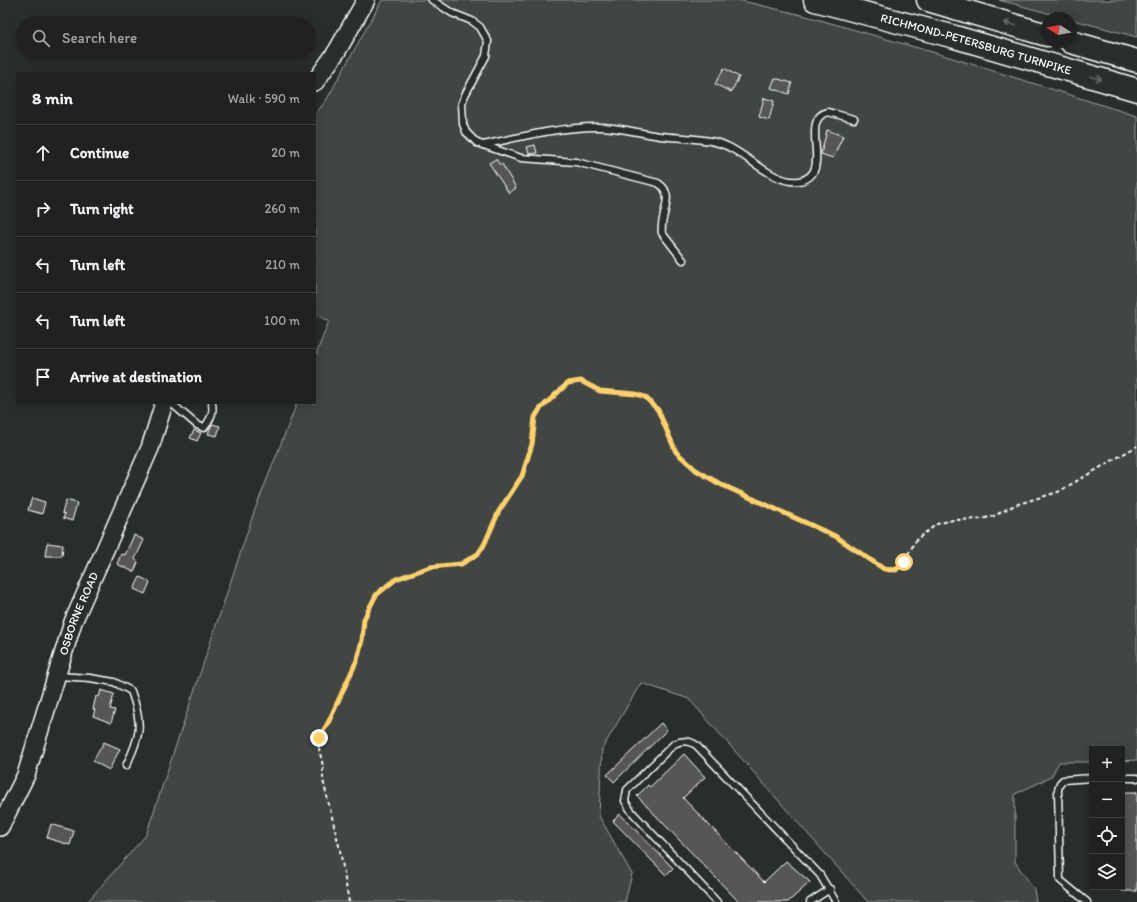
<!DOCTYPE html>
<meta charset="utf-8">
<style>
:root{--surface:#202222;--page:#2d2f2f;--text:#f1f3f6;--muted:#a2a4a5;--line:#3d3f40}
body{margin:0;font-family:Itim,sans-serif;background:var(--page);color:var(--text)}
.controls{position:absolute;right:12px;bottom:12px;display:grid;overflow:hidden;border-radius:0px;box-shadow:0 2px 10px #0003}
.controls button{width:36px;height:36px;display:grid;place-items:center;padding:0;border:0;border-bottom:1px solid var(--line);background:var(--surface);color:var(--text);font:20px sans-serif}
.compass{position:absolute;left:1041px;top:12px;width:36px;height:36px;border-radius:50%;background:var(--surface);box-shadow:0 2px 10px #0003;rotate:281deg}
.stop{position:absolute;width:12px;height:12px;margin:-9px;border:3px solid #ffd166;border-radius:50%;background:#fff}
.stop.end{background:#ffd166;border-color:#fff;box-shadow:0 1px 4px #0008}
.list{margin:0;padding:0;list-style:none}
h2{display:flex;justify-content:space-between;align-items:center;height:52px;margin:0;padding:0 16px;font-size:17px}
h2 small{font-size:13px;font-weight:400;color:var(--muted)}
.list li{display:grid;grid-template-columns:26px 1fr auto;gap:12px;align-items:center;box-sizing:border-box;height:56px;padding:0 16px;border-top:1px solid var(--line)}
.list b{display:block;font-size:15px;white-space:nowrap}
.list em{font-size:13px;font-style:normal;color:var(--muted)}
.icon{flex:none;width:22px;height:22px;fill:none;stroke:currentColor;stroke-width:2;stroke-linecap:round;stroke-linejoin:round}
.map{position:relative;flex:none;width:1137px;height:902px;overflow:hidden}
.search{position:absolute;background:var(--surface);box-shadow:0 2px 10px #0003;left:16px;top:16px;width:300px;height:44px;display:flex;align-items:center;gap:10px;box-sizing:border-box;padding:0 14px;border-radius:22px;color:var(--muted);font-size:15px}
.panel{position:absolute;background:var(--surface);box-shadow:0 2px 10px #0003;left:16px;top:72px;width:300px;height:332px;border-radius:0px}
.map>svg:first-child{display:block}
</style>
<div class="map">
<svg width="1137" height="902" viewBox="0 0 1137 902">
<rect width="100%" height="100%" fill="#2a2d2e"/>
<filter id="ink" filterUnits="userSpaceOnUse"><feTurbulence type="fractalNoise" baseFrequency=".025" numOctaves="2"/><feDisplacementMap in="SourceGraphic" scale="8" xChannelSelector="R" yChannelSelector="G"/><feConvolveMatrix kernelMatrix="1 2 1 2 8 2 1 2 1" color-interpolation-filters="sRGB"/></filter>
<g filter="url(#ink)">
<!-- green -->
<g fill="#414445" stroke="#a0a2a2">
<polygon points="382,0 738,0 806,16 946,56 1137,116 1137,760 1122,761 1122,749 1092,749 1092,762 1059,762 1051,777 1015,794 1015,862 1034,889 1036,902 868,902 689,699 641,683 602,749 599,816 632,874 625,902 87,902 146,835 254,512 297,403 315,403 315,357 329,321 315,315 315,115 327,99"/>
<polygon points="999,0 1137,0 1137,37"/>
</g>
<!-- building -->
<g fill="#555758" stroke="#fff">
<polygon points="724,68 739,77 731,92 715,84"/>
<polygon points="775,78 792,83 789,94 771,88"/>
<polygon points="764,98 774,101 769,120 759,117"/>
<polygon points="827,130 843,136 833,158 821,154"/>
<polygon points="535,145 537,153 529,154 527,147"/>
<polygon points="496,159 500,165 502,164 516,188 509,193 489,163"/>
<polygon points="212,424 220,426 217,436 208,434"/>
<polygon points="194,430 201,433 197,441 190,438"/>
<polygon points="32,498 45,502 42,514 28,510"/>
<polygon points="66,500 77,503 72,521 63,518 65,514 62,513"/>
<polygon points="134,535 144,540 135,559 138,562 134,572 117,564 121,554 125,555"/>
<polygon points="47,543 63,545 62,556 45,556"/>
<polygon points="140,577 150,582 145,594 134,589"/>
<polygon points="101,690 114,694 110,709 115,710 111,723 93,716 95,710 93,709 96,696 99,697"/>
<polygon points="661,723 667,730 614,782 607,775"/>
<polygon points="104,742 120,749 109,770 93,761"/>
<polygon points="684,754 705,777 683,798 764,882 786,861 810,882 788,902 739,902 637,796 648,785 650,787"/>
<rect x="1122" y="792" width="15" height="99"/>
<polygon points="620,814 673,868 666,875 613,821"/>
<polygon points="51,824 74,831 70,845 47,838"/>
</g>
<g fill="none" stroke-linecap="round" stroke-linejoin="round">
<defs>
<g id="lane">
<path d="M 432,0 L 452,13 L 472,21 L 480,27 L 488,41 L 486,56 L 465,95 L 462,103 L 463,124 L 466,132 L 477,143 L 521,158 L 576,162 L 658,183 C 677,195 659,215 662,233 L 683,260"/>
<path d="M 483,145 C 520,137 559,127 597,127 C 619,127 639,133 660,136 C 678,138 697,138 715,142 C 742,147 771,185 799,181 C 836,175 797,119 828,112 L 854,119"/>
<path d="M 171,403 L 197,425 L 204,428 C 210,420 214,413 212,403"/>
<path d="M 58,676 L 90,678 L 114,682 L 131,691 C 143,724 141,735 126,766"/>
<polyline points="1122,778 1137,778"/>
<path d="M 717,902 L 631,811 L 625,801 L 627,790 L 674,744 C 682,740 689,740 696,745 L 820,875 L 836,902"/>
<polyline points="810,902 830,889"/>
<polyline points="1087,902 1060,880 1058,790 1060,783 1063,780 1092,778"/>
</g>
<g id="secondary">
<polyline points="315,82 337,51 366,0"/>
<path id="s1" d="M 0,827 L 26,775 L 73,622 L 150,448 L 164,403"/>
</g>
<g id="highway">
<path id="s2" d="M 815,0 L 955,37 L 1137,90"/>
<polyline points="928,0 1047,35"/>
<polyline points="1071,42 1137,61"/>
</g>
</defs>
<!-- lane casing -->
<use href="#lane" stroke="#fff" stroke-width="9"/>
<!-- secondary casing -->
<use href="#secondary" stroke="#fff" stroke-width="20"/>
<!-- highway casing -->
<use href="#highway" stroke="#fff" stroke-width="25"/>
<!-- path -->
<polyline stroke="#fff" stroke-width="2" stroke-dasharray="4 3" stroke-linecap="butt" points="349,902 340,850 323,780 323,766 318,745 321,733 328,723 357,660 362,640 364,619 368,608 382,588 396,579 430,567 461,564 478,554 484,545 499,511 522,476 532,444 535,417 540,409 563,386 568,383 581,381 600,391 636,394 645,397 658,410 676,452 696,470 720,483 835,536 884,569 890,571 901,566 917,539 937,524 953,520 981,519 994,516 1015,505 1058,492 1137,446"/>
<!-- lane -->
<use href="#lane" stroke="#2a2d2e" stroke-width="6"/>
<!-- secondary -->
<use href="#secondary" stroke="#2a2d2e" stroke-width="17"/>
<!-- highway -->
<use href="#highway" stroke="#2a2d2e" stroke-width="22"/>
</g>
<!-- one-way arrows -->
<defs><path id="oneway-shaft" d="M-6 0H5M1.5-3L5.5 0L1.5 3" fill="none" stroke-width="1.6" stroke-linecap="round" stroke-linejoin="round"/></defs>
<g stroke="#6a6c6d">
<use href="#oneway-shaft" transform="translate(1010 24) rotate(-164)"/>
<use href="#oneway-shaft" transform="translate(1096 78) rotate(17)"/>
</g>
</g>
<g fill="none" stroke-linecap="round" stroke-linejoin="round" filter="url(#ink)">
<!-- route -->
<polyline stroke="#ffd166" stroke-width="5" points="319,738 328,723 357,660 362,640 364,619 376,595 396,579 430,567 461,564 478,554 484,545 499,511 522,476 532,444 535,417 540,409 568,383 581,381 600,391 636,394 645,397 658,410 676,452 696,470 720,484 835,536 884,569 896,570 904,562"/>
</g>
<g text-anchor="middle" stroke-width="4" stroke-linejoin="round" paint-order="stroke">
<!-- street labels -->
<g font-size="12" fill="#fff" stroke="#2a2d2e">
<text dy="4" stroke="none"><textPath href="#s2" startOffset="167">RICHMOND-PETERSBURG TURNPIKE</textPath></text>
<text dy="4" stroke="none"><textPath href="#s1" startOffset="228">OSBORNE ROAD</textPath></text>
</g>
</g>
</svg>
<div class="controls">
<button>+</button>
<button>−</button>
<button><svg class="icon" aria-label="locate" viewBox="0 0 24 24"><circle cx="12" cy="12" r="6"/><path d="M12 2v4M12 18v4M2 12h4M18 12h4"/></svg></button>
<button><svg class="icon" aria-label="layers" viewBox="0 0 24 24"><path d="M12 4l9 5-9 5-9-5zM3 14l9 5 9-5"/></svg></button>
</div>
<svg class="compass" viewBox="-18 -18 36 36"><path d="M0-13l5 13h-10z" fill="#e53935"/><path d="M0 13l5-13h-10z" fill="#a2a4a5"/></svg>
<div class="stop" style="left:904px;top:562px"></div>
<div class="stop end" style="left:319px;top:738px"></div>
<div class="search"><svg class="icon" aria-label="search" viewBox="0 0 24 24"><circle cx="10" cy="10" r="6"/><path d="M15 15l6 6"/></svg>Search here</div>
<section class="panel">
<h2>8 min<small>Walk · 590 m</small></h2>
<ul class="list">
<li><svg class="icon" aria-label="ahead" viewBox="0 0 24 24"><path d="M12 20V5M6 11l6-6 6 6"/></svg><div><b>Continue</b></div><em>20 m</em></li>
<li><svg class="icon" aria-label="right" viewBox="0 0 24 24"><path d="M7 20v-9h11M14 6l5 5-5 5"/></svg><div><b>Turn right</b></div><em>260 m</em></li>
<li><svg class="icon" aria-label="left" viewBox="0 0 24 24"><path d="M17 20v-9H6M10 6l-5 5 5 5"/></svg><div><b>Turn left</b></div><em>210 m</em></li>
<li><svg class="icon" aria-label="left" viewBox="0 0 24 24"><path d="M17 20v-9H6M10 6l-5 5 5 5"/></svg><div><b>Turn left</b></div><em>100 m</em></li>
<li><svg class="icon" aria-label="arrive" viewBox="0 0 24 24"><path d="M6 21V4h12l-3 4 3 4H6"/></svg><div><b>Arrive at destination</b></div></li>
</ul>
</section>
</div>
